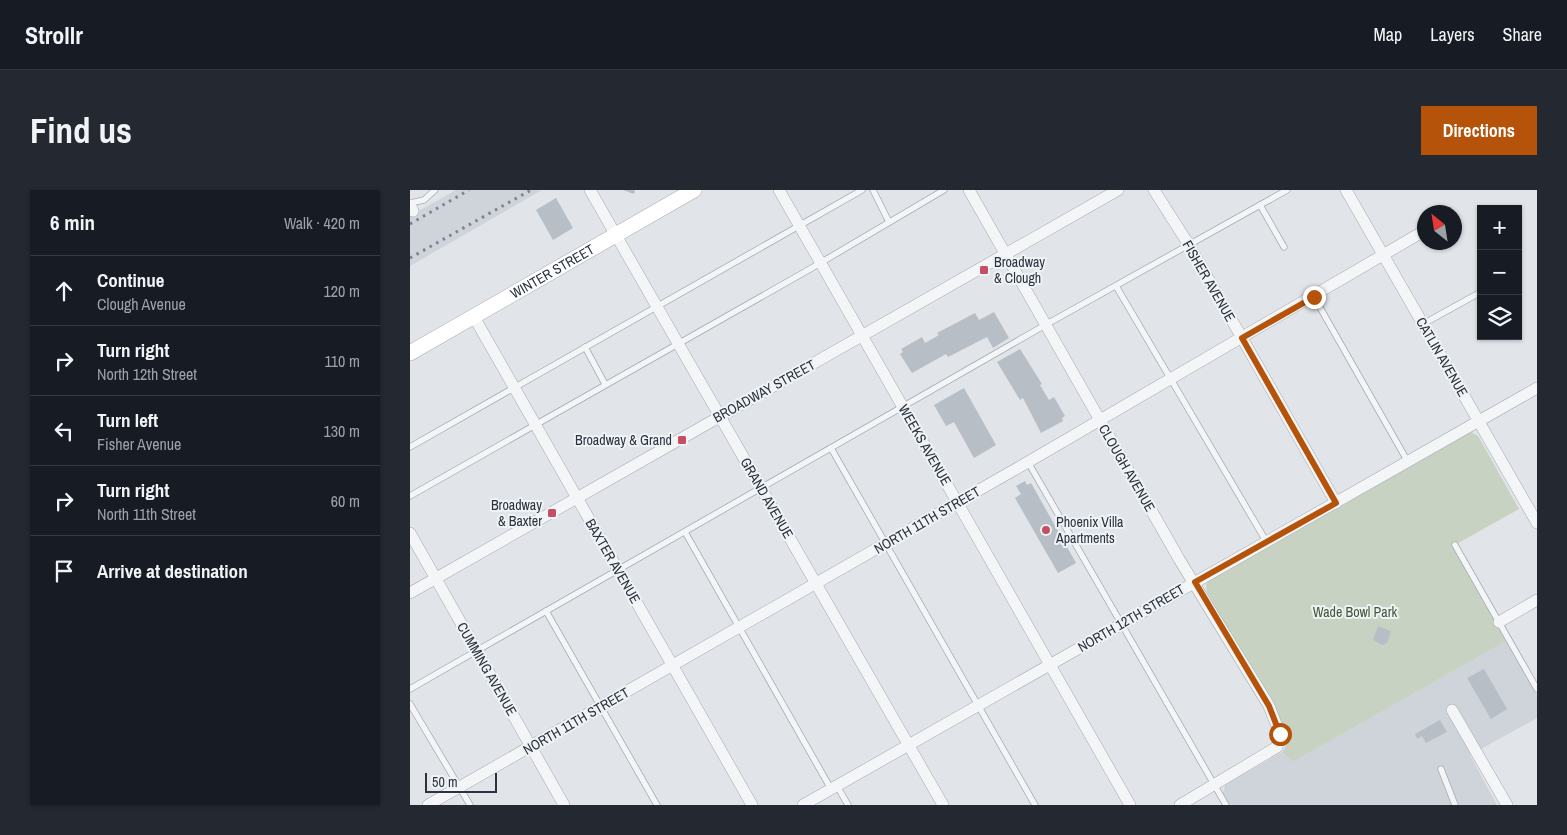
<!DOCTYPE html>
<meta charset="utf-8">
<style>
:root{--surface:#171b24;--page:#242831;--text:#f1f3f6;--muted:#9ea1a6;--line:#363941;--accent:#b45309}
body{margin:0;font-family:"Archivo Narrow",sans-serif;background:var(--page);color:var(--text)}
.controls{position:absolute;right:15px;top:15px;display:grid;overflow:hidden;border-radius:0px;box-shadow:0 1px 4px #0004}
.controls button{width:45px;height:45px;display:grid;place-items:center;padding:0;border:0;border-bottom:1px solid var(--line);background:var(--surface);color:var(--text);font:25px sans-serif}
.compass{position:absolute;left:1007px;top:15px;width:45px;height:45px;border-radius:50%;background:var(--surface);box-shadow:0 1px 4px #0004;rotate:330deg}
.scale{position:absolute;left:15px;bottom:12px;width:72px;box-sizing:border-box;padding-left:5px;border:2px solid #2a333f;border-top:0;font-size:14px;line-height:18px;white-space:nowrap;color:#2a333f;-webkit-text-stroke:4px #f0f3f6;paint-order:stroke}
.stop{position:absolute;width:15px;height:15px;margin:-11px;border:4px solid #b45309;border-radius:50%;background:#fff}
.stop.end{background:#b45309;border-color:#fff;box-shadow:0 1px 5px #0008}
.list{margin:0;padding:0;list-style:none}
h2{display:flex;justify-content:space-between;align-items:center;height:65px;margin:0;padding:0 20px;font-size:21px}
h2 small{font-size:16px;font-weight:400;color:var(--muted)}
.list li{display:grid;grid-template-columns:32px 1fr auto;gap:15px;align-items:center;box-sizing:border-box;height:70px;padding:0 20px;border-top:1px solid var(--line)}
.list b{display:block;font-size:19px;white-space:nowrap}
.list p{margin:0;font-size:16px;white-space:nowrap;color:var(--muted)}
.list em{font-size:16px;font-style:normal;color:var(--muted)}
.icon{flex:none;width:28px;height:28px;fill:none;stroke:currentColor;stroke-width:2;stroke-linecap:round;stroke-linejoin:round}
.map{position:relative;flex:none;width:1127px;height:615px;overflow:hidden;border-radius:0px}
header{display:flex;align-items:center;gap:30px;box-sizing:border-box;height:70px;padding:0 25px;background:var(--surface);border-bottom:1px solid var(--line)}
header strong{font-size:24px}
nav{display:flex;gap:28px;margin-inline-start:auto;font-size:18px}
.intro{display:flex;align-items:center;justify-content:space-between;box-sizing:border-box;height:120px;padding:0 30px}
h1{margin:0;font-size:35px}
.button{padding:12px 22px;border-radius:0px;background:var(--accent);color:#fff;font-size:18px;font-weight:700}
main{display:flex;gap:30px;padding:0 30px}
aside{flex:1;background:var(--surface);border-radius:0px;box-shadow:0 1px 4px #0004}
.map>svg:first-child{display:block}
</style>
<header>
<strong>Strollr</strong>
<nav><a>Map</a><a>Layers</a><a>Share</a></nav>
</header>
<div class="intro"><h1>Find us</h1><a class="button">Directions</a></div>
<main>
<aside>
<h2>6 min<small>Walk · 420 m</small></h2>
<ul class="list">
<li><svg class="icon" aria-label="ahead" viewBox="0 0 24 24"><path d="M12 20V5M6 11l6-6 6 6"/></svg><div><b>Continue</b><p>Clough Avenue</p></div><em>120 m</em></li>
<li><svg class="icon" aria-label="right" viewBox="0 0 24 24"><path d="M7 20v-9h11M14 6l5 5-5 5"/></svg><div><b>Turn right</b><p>North 12th Street</p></div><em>110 m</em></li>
<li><svg class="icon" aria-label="left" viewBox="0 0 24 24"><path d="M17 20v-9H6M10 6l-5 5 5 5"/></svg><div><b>Turn left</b><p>Fisher Avenue</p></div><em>130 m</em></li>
<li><svg class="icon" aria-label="right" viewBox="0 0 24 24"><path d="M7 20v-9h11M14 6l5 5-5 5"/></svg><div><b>Turn right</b><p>North 11th Street</p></div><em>60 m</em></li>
<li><svg class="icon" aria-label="arrive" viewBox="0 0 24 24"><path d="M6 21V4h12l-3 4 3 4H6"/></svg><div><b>Arrive at destination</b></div></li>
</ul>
</aside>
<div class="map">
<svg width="1127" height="615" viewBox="0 0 1127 615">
<rect width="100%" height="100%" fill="#e1e4e9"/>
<!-- built -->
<g fill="#cfd3da">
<polygon points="46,0 132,0 0,76 0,26"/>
<polygon points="1096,451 1127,505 1127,528 1060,565 1087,615 820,615 813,603 815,595 872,562 883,572"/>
</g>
<!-- green -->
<path fill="#c7d2c2" d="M 1061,242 L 1068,246 L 1109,319 L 1043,356 L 1096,451 L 883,572 L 872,562 C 881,552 873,539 869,529 L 797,402 L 796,394 L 800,390 Z"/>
<!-- building -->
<g fill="#b8bec5">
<polygon points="213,0 225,0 224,4"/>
<polygon points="146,8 163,38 143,50 126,20"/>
<polygon points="584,122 599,148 583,158 577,147 538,167 536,164 502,183 490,164 493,162 491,159 512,147 515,153 529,145 527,143 565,123 569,130"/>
<polygon points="610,159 632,194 630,195 639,210 644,207 655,226 652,228 653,231 631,243 613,208 610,210 587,172"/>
<polygon points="554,198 586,255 564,268 544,232 536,236 524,215"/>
<polygon points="615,291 617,295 621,293 666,373 648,383 605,308 611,304 606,296"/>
<polygon points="968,436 981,441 977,453 972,455 963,450"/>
<polygon points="1074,479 1097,519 1081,529 1057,488"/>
<polygon points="1030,530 1037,542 1016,553 1012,546 1007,549 1005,544"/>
</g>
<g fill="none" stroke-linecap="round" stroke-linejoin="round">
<defs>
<g id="lane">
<polyline points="463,0 479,32"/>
<polyline points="0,13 14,10 25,0"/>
<polyline points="850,15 874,57"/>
<polyline points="706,96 856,351"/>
<polyline points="904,107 998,272"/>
<polyline points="1013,134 1071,102"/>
<polyline points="175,157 195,194"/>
<polyline points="0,257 452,0"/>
<polyline points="421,258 625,615"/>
<polyline points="618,272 816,615"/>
<polyline points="0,306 400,79 534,0"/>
<polyline points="275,342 421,599"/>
<polyline points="1045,355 1127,499"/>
<polyline points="136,421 247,615"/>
<polyline points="0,499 637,134 877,0"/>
<polyline points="0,514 60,615"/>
<polyline points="1031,579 1045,615"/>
<polyline points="427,596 438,615"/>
</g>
<g id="street">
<polyline points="180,0 533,615"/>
<polyline points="369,0 720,615"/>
<polyline points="559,0 769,369 859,516 870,544 867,557 770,615"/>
<polyline points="744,0 779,55 926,313"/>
<polyline points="936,0 1127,333"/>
<polyline points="0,15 3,21"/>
<polyline points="64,127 342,615"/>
<polyline points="0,343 154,615"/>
<polyline points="0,403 708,0"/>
<polyline points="1089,432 1127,410"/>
<polyline points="1042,520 1097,615"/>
<polyline points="18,615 618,272 1014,41"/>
<polyline points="393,615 1127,198"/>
</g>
<g id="secondary">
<path id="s1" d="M 0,163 L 284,0"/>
</g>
</defs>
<!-- lane casing -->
<use href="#lane" stroke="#a6abb3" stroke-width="7"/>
<!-- street casing -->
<use href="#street" stroke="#a6abb3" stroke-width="12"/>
<!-- secondary casing -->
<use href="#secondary" stroke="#a6abb3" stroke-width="16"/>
<!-- lane -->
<use href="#lane" stroke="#f3f5f7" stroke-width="5.5"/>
<!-- street -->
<use href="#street" stroke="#f3f5f7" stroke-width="11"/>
<!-- secondary -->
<use href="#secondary" stroke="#fff" stroke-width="15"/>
<!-- rail -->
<g stroke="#7b8491" stroke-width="3" stroke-dasharray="2.5 5" stroke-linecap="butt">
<polyline points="0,34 59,0"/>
<polyline points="0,68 121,0"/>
</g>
</g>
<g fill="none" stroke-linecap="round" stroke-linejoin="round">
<!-- route -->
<polyline stroke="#b45309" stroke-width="6" points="870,544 859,516 785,392 926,313 832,148 904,107"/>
</g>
<!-- markers -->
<g fill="#c54e64" stroke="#f0f3f6" stroke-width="2">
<rect x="569" y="75" width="10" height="10" rx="2.5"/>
<rect x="267" y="245" width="10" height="10" rx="2.5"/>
<rect x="137" y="318" width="10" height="10" rx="2.5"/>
<circle cx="636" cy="340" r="5"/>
</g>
<g text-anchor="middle" stroke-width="4" stroke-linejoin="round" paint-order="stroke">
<!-- poi labels -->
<g font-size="14" fill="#2a333f" stroke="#f0f3f6" text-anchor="start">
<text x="584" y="77">Broadway<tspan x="584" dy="16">&amp; Clough</tspan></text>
<text x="262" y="255" text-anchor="end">Broadway &amp; Grand</text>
<text x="132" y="320" text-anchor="end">Broadway<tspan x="132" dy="16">&amp; Baxter</tspan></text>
<text x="646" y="337">Phoenix Villa<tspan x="646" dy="16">Apartments</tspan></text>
</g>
<!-- street labels -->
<g font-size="14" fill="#2a333f" stroke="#f0f3f6">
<text dy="5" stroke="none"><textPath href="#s1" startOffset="164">WINTER STREET</textPath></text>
<text transform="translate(799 91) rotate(60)" y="5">FISHER AVENUE</text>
<text transform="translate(1032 167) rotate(60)" y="5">CATLIN AVENUE</text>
<text transform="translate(354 201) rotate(-29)" y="5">BROADWAY STREET</text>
<text transform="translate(515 255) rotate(60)" y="5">WEEKS AVENUE</text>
<text transform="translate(717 278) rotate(60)" y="5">CLOUGH AVENUE</text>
<text transform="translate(357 308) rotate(60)" y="5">GRAND AVENUE</text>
<text transform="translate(517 330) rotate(-30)" y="5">NORTH 11TH STREET</text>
<text transform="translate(203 371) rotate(60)" y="5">BAXTER AVENUE</text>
<text transform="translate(721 428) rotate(-30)" y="5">NORTH 12TH STREET</text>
<text transform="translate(77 479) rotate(60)" y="5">CUMMING AVENUE</text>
<text transform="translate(166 531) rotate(-30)" y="5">NORTH 11TH STREET</text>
</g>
<!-- park labels -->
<g font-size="14" fill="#405a38" stroke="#f0f3f6">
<text x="945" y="427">Wade Bowl Park</text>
</g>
</g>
</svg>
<div class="controls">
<button>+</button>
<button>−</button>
<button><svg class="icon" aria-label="layers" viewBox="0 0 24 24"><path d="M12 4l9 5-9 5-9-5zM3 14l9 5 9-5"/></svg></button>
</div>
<svg class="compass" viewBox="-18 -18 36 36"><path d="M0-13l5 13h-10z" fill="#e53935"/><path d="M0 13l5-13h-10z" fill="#9ea1a6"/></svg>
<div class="scale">50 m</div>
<div class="stop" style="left:870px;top:544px"></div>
<div class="stop end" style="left:904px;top:107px"></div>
</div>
</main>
